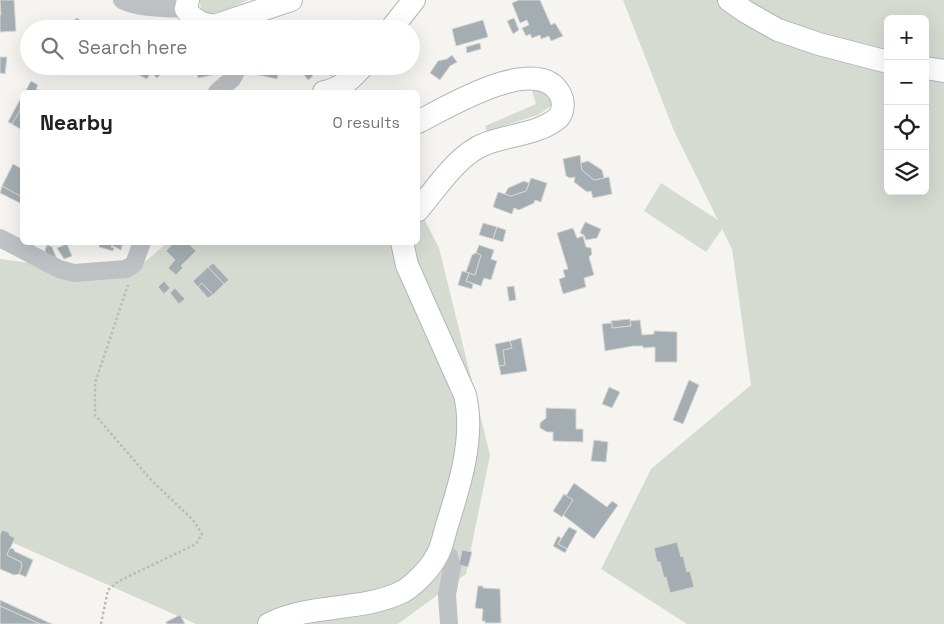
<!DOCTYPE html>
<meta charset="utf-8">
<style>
:root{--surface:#fff;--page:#f6f6f6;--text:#202124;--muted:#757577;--line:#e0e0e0}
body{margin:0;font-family:"Space Grotesk",sans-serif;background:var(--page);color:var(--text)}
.controls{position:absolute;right:15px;top:15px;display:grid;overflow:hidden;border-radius:8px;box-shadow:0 5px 20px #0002}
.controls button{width:45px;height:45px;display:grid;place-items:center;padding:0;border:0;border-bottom:1px solid var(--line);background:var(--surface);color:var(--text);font:25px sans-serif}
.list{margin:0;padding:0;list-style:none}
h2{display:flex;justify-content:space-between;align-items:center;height:65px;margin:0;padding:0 20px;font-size:21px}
h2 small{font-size:16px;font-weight:400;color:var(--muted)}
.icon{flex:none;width:28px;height:28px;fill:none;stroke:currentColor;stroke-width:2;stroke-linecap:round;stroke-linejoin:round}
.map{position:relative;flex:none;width:944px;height:624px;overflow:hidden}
.search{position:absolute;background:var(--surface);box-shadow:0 5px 20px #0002;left:20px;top:20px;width:400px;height:55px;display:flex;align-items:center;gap:12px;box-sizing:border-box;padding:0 18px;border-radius:28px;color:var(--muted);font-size:19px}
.panel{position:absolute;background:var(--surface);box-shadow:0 5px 20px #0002;left:20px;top:90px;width:400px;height:155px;border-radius:8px}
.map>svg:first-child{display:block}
</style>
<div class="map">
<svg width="944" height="624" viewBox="0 0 944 624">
<rect width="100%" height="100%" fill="#f5f4f1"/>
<!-- green -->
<g fill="#d6dbd2" fill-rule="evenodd">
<path d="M 200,0 L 248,0 C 237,5 198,27 200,0 Z"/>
<path d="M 623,0 L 944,0 L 944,624 L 687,624 L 601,569 L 651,469 L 751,385 L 732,249 L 722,229 L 706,252 L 644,211 L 661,183 L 718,220 L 674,131 ZM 888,19 L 925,19 L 925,191 L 888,191 Z"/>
<polygon points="532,91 542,91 552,99 551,106 538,115 487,131 485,126 536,104"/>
<polygon points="418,207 439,248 490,455 466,574 398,624 196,624 0,537 0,259 128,276 167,243 418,242"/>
</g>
<!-- building -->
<g fill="#a4aeb2" stroke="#d6d6d3">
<polygon points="0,0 14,0 16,31 0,32 0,15 1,15"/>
<polygon points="519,0 540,0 551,25 555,23 563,36 551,41 549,36 541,39 540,35 532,38 530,34 526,36 522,28 529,25 527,20 520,23 512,3"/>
<polygon points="76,18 98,29 70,29"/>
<polygon points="514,18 519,30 513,34 507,21"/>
<polygon points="354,20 360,21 368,29 345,29"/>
<polygon points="483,20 488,37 456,46 452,29"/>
<polygon points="480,43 481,49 467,53 466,47"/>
<polygon points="452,55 457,62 450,66 440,80 430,73 438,61 447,59"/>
<polygon points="0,57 7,57 5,74 0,73"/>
<polygon points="138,66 151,72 147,79 135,73"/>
<polygon points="157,66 168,67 157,78 151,72"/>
<polygon points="196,66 226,66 227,72 198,78"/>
<polygon points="256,66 280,67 277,79 254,74"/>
<polygon points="339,66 340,68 331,76 321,67"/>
<polygon points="307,68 313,76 308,80 302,72"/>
<polygon points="31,81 38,85 36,89 43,92 25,92"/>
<polygon points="22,96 22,107 12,124 8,122"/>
<polygon points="22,107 22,130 12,124"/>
<polygon points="580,155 582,170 594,180 609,177 612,194 593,198 591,191 587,192 574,182 575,177 570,178 566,176 563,159"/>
<polygon points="588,161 602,170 604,178 594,180 582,170 581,163"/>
<polygon points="13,164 22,169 22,197 2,186"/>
<polygon points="531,178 547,183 541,202 535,200 534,203 519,210 514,208 512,214 493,207 498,192 511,196 526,191"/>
<polygon points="524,181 529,183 526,191 511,196 505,194 508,188"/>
<polygon points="2,186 22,197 20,203 0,193"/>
<polygon points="585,222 601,229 597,238 586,240 584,235 580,233"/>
<polygon points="483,223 497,227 493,239 479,235"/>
<polygon points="497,227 506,230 503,242 493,239"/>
<polygon points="573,228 577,238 583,236 586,247 591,248 592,254 589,257 594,275 584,278 586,287 563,294 559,279 565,277 563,270 568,269 557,233"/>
<polygon points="103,242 112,245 111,247 114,248 113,251 99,247 100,243 103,244"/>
<polygon points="105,242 123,242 121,250"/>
<polygon points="174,242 187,242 196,251 181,266 183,268 176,275 168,268 175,260 166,251"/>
<polygon points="67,244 72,256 64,259 57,248"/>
<polygon points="47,245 52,247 59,264 48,259 45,250"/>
<polygon points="479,245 494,250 491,259 497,261 491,280 484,278 481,286 466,281 469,273 475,275 481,255 476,253"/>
<polygon points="476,253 481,255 475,275 466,272 472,255"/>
<polygon points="213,263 229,280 224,284 208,267"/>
<polygon points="208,267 224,284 213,295 202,283 198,287 193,281"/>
<polygon points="462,271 469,273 466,281 473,284 472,289 458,285"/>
<polygon points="164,281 170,288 164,294 158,287"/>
<polygon points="202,283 213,295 208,298 198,287"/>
<polygon points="514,286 516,300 509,301 507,287"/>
<polygon points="175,288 185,299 179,304 170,293"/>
<polygon points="630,319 631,326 612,328 611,321"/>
<polygon points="640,320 642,335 654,334 654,331 677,332 677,362 655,362 655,347 643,348 643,346 633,346 605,351 602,324 612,323 612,328 631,326 630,321"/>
<polygon points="521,338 527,371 501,375 499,366 505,365 503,350 512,348 510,341"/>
<polygon points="510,341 512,348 503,350 505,365 499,366 495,344"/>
<polygon points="689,380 699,385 683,424 673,420"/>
<polygon points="609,387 620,392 612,408 602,404"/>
<polygon points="546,408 576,409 576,429 583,429 583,442 553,441 553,432 547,432 540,428 540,423 546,418"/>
<polygon points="594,440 608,442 606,462 591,461"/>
<polygon points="574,483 607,507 612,501 618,505 594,539 563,515 573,500 566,496"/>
<polygon points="564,494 573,500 562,517 553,511"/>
<polygon points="569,527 577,531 567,549 558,544"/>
<polygon points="2,530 10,533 9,535 15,538 7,555 21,562 22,566 19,574 14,575 0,569 0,535"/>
<polygon points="558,536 561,538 558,544 567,549 565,553 553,546"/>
<polygon points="677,542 681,557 683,556 687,572 690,571 694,587 670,593 666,577 664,578 660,562 657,562 654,548"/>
<polygon points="10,548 14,549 14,551 33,560 26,577 19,574 22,566 21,562 7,555"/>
<polygon points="462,550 472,552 468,567 459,565"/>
<polygon points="478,586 483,586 483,588 500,589 501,623 485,623 485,621 482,621 483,609 475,608"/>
<polygon points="0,600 52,624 40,624 0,606"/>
<polygon points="0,606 40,624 0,624"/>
<polygon points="180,615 185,624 167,624 166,622"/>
</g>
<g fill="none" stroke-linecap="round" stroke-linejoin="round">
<defs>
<g id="major">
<polyline points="188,0 186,9 191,16 201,23 214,26 291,0"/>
<polyline points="729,0 746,12 778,30 819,44 888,62"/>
<polyline points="391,29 414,0"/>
<polyline points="925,68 944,71"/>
<path d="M 324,92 C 341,89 352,78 363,66"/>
<path d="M 418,122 C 446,108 540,50 561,96 C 564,102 563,112 559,117 C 541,134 507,135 485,144 C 458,154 436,189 418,210"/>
<path d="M 269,624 C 311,603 360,612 402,592 C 413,586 430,569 436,557 C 442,548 444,535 447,525 C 460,485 475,436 465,395 L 407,265 L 402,242"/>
</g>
</defs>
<!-- major casing -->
<use href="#major" stroke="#b1b6b9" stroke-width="24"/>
<!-- path -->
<polyline stroke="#b8bbbd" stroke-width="2.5" stroke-dasharray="2.5 2.5" stroke-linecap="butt" points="101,624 108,590 119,581 196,544 202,534 193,520 152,481 95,415 95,383 128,285"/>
<!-- minor -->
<g stroke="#bec2c5" stroke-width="18">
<path d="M 122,0 C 141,9 165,8 186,9"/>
<polyline points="217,92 232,79 239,66"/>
<polyline points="0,238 59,269 74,273 126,269 134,264 142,242"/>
<polyline points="439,550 449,556 452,567 447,595 449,624"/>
</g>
<!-- major -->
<use href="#major" stroke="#fff" stroke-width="22"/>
</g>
</svg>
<div class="controls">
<button>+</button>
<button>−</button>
<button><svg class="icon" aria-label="locate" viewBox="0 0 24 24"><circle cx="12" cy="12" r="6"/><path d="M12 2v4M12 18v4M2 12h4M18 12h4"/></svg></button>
<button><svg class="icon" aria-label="layers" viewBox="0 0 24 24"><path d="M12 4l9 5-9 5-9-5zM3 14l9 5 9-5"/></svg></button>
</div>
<div class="search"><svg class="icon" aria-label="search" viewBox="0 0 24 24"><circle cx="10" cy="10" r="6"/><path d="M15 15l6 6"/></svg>Search here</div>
<section class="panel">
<h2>Nearby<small>0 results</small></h2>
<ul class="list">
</ul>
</section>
</div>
